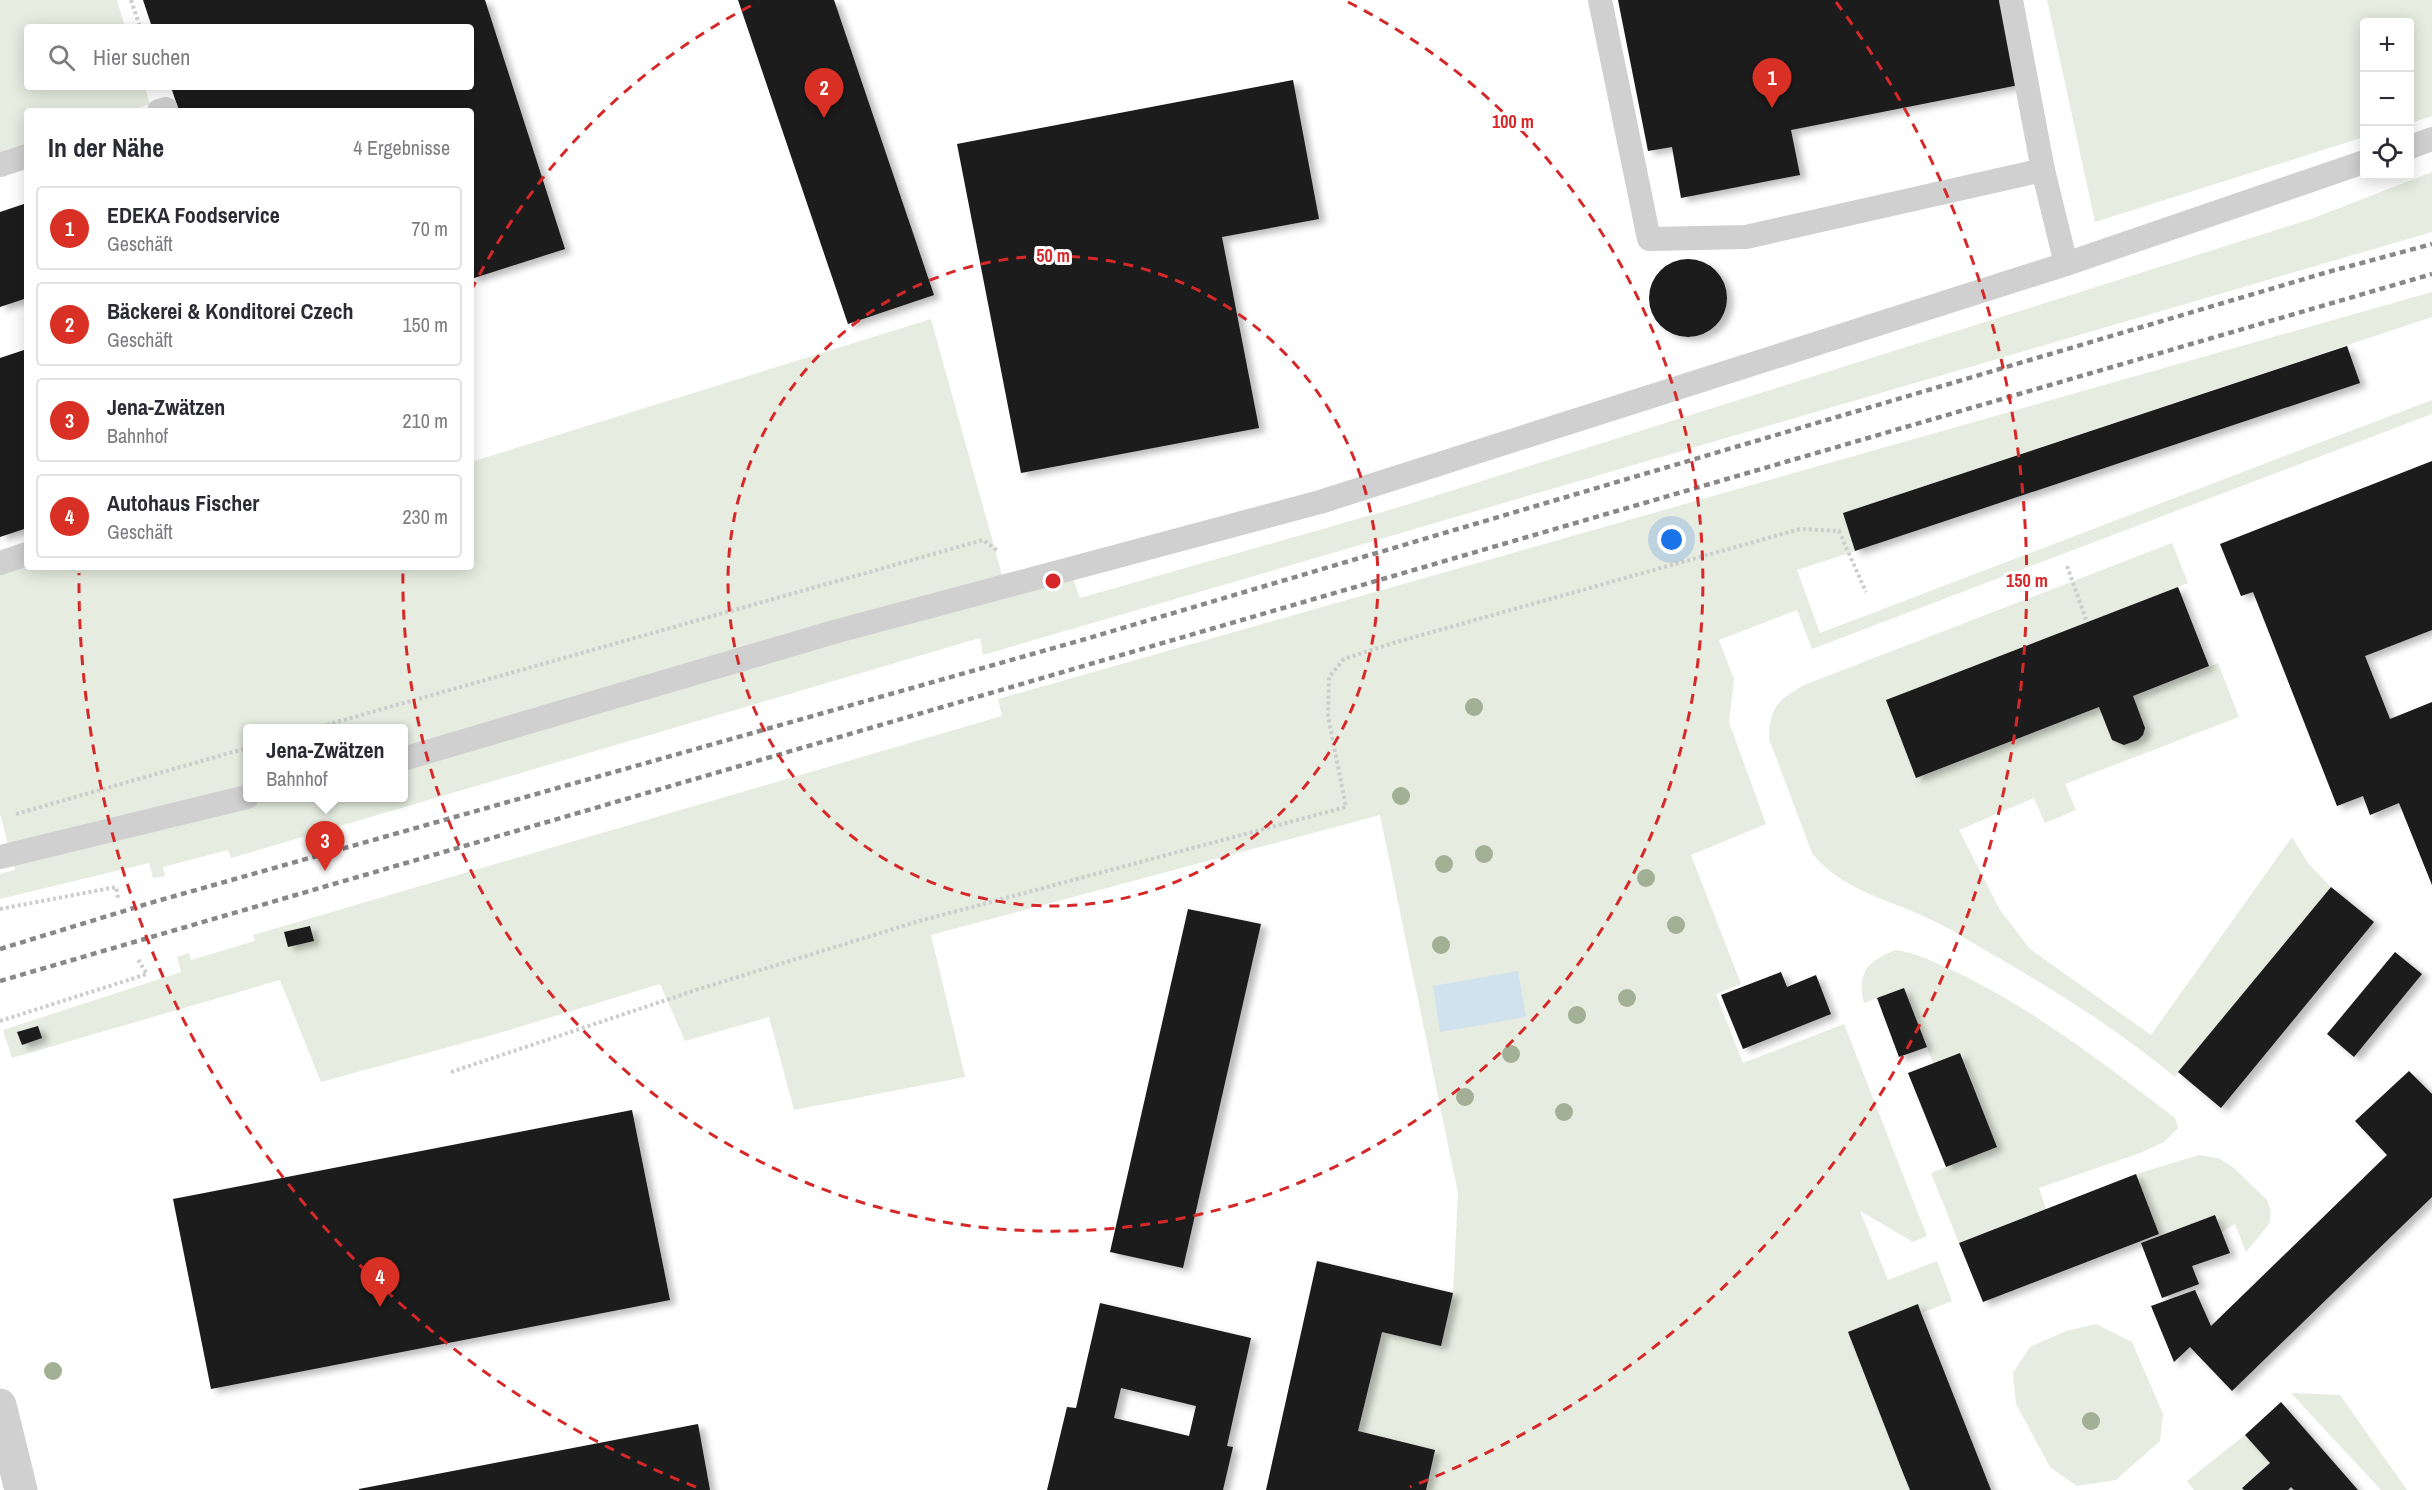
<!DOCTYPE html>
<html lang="de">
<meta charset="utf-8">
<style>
:root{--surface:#fff;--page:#f7f7f7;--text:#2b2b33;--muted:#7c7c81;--line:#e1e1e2;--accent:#d93025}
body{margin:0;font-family:"Archivo Narrow",sans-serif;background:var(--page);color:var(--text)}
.controls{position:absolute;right:18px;top:18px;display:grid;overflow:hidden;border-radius:6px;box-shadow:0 3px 15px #0003}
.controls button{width:54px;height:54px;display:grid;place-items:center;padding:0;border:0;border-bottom:2px solid var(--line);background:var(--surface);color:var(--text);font:30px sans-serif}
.you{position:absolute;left:1672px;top:540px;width:21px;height:21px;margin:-15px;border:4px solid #fff;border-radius:50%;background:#1a73e8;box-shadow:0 0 0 9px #1a73e833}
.badge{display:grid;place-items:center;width:39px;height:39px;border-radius:50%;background:var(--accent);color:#fff;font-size:20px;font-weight:700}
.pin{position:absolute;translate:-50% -50px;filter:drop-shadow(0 2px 3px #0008)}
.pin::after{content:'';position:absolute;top:32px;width:21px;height:18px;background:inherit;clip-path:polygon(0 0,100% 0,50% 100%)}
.popup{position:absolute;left:243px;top:724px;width:165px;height:78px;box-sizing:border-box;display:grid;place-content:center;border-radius:6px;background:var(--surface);filter:drop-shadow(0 2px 4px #0005);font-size:20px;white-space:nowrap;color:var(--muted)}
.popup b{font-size:22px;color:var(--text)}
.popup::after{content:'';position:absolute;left:50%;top:100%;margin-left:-12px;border:12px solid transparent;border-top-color:var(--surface)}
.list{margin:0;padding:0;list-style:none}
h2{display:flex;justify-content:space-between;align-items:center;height:78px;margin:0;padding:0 24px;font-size:26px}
h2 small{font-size:20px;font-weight:400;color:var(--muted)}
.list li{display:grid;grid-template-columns:39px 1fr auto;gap:18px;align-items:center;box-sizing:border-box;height:84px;margin:0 12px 12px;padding:0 12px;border:2px solid var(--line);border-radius:6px}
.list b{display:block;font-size:22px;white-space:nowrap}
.list p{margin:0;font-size:20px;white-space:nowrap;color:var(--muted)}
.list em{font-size:20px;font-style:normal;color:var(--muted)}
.icon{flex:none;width:33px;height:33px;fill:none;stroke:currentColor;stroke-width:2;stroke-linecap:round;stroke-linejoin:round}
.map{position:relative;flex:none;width:2432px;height:1490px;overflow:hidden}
.search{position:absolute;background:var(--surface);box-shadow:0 3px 15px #0003;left:24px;top:24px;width:450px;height:66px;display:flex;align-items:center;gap:15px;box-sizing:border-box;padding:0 21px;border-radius:6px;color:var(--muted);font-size:22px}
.panel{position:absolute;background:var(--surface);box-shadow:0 3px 15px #0003;left:24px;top:108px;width:450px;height:462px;border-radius:6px}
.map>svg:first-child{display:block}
</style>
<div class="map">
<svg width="2432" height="1490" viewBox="0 0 2432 1490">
<defs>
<filter id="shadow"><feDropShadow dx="6" dy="4" stdDeviation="3" flood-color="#0004"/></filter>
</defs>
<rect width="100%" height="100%" fill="#fff"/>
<!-- green -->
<g fill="#e6ecdf" fill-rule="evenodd">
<polygon points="0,0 117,0 125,27 27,27 27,87 145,87 150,104 130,111 27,111 27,146 0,156"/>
<polygon points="2047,0 2432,0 2432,116 2410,123 2410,22 2364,22 2364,137 2095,222"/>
<path d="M 2432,172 L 2432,232 L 983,655 L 980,638 L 231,858 L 228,850 L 163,867 L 165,876 L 153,878 L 149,863 L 0,899 L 0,874 L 15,870 L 0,814 L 0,574 L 27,566 L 471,567 L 471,462 L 931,319 L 1007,593 L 1072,575 L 1080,598 L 1403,506 L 2311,219 ZM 247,728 L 403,728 L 403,798 L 247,798 Z"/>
<polygon points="2432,292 2432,317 1843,513 1855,551 1797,570 1820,633 2432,400 2432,414 1812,649 1797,610 1719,640 1734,679 1729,722 1766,824 1691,855 1741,984 1716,994 1743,1063 1844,1024 1927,1236 1913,1242 1860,1211 1888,1280 1937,1261 1952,1301 1921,1313 1918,1304 1848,1332 1910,1490 1426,1490 1358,1431 1382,1332 1440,1345 1453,1293 1458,1193 1380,815 931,935 965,1077 794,1110 769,1017 685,1041 660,984 496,1034 321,1082 280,980 12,1058 3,1030 181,972 177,957 189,953 191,960 255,941 253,935 1002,716 998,699"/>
<path d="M 2172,543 L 2188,583 L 1887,700 L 1917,778 L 2099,707 L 2112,740 L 2124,745 L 2138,740 L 2133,696 L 2218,663 L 2239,717 L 2065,784 L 2076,810 L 2045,823 L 2034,798 L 1959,830 L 2000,910 L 2030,949 L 2151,1035 L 2292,837 L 2308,863 L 2331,887 L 2175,1077 C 2120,1031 2059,993 1997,957 C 1977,946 1958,933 1938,923 C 1896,901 1842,892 1812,853 L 1769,739 C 1769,708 1778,700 1804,685 Z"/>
<path d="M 1896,950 C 1918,953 1936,963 1956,972 C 2036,1010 2105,1065 2175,1118 L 2178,1128 L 2164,1142 L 2140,1153 L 2039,1188 L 2046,1209 L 1959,1243 L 1931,1173 L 1997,1147 L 1961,1053 L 1933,1063 L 1904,988 L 1864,1003 C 1856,972 1869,960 1896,950 Z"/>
<polygon points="2199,1155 2218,1158 2234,1168 2267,1200 2271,1212 2269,1224 2246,1252 2235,1224 2222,1232 2215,1215 2160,1236 2136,1174"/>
<polygon points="2096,1324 2132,1342 2163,1414 2160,1441 2116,1480 2077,1486 2050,1467 2016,1404 2013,1373 2030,1347 2066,1331"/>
<polygon points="2291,1393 2340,1395 2407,1490 2381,1490"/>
<polygon points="2245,1435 2270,1463 2242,1487 2244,1490 2194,1490 2187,1481"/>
</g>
<!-- water -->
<polygon fill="#cfe2ee" points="1518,971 1526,1017 1440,1032 1433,986"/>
<!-- building -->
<g fill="#1a1a1a" fill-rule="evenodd" filter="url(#shadow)">
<polygon points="143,0 485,0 565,249 471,279 471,111 179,111 171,87 471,87 471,27 152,27"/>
<polygon points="738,0 834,0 934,295 848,324"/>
<polygon points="1618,0 2002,0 2019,85 1791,130 1800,175 1681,198 1672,147 1648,151"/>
<polygon points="1293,80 1319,219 1222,237 1259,428 1021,473 957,144"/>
<polygon points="27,203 27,298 0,307 0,212"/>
<circle cx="1688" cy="298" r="39"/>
<polygon points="2347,346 2360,383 1855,551 1843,513"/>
<polygon points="27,349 27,528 0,537 0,358"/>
<polygon points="2432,461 2432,630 2365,656 2390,719 2432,702 2432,885 2399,803 2370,815 2363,796 2337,806 2253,592 2241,596 2220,544"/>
<polygon points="2178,587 2209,666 2133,696 2145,728 2143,735 2138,740 2124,745 2112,740 2099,707 1916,778 1886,700"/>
<polygon points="2331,887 2374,922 2221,1108 2178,1072"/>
<polygon points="1188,909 1261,924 1183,1268 1110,1252"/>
<polygon points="310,926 314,941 288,947 284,932"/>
<polygon points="2395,952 2422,974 2354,1057 2327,1034"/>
<polygon points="1781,972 1787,987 1816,975 1831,1014 1743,1049 1721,995"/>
<polygon points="1904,988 1927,1047 1899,1057 1877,998"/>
<polygon points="38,1026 42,1038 22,1045 17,1032"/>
<polygon points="1960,1053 1997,1147 1946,1167 1908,1073"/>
<polygon points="2409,1071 2432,1094 2432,1197 2232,1391 2190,1347 2174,1362 2151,1306 2195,1290 2211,1326 2387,1155 2355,1121"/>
<polygon points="632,1110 670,1300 211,1389 173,1199"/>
<polygon points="2136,1174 2159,1234 1983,1302 1959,1243"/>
<polygon points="2215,1215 2230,1253 2192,1266 2199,1284 2162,1298 2141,1243"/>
<polygon points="1317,1261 1453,1293 1441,1346 1382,1332 1358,1431 1435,1450 1426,1490 1266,1490"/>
<path d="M 1100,1303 L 1251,1338 L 1227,1446 L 1233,1447 L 1223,1490 L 1047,1490 L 1067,1407 L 1076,1408 ZM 1121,1388 L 1196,1406 L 1189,1436 L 1114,1418 Z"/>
<polygon points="1918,1304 1921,1313 1991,1490 1910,1490 1903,1473 1848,1332"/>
<polygon points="2281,1402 2358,1490 2294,1490 2291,1487 2288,1490 2244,1490 2242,1488 2270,1463 2245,1435"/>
<polygon points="698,1424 710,1490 359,1490 359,1489"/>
</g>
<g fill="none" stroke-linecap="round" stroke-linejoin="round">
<!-- path -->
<g stroke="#cdcdcd" stroke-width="4" stroke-dasharray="3 3" stroke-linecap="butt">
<polyline points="131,0 140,27"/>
<polyline points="2067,566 2087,622"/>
<polyline points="315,728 983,540 998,551"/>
<polyline points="16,814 247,748"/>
<polyline points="0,909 116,887 118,898"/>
<polyline points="0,1021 147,974 137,958"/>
<polyline points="451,1072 699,989 916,922 1346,807 1328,716 1329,677 1344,659 1393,643 1800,529 1839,531 1866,592"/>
</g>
<!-- service -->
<g stroke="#d0d0d0" stroke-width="24">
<polyline points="1600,0 1649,239 1746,237 2043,170 2066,264"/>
<polyline points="2011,0 2043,170"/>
<polyline points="159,111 166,109"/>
<polyline points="2410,147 2432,139"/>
<polyline points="0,165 27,156"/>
<polyline points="0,563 27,554"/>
<polyline points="403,759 834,632 1320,502 2066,264 2364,162"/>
<polyline points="0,857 247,797"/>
</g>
<!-- tertiary -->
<polyline stroke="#d0d0d0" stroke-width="33" points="0,1405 21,1490"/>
<!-- rail -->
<g stroke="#888" stroke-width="4.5" stroke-dasharray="6 4.5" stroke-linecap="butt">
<polyline points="0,949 150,903 1082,640 2328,272 2432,244"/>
<polyline points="0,981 2432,274"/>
</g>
</g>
<!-- trees -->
<g fill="#a2b095">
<circle cx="1474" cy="707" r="9"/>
<circle cx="1401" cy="796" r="9"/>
<circle cx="1484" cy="854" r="9"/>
<circle cx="1444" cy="864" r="9"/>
<circle cx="1646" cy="878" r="9"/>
<circle cx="1676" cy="925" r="9"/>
<circle cx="1441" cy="945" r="9"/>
<circle cx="1627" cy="998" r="9"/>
<circle cx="1577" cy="1015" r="9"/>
<circle cx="1511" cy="1054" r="9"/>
<circle cx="1465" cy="1097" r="9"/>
<circle cx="1564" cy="1112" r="9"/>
<circle cx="53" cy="1371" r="9"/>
<circle cx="2091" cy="1421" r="9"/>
</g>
<!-- distance rings -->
<g fill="none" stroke="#d62828" stroke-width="3" stroke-dasharray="10 8">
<circle cx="1053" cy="581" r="325"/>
<path d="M471 291A650 650 0 0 1 758 2M1348 2A650 650 0 1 1 403 570"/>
<path d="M696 1487A974 974 0 0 1 79 573M1836 2A974 974 0 0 1 1410 1487"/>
</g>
<circle cx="1053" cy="581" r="9" fill="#d62828" stroke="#fff" stroke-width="3"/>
<g font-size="18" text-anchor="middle" font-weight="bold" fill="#d62828" stroke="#fff" stroke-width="6" stroke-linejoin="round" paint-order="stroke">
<text x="1513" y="128">100 m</text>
<text x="1053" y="262">50 m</text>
<text x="2027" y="587">150 m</text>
</g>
</svg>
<div class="controls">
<button>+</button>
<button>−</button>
<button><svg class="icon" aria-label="locate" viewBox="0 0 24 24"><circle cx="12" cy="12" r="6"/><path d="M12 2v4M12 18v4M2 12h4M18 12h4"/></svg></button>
</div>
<div class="you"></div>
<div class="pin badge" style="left:1772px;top:108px">1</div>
<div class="pin badge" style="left:824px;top:118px">2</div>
<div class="pin badge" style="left:325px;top:871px">3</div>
<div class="popup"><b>Jena-Zwätzen</b>Bahnhof</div>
<div class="pin badge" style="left:380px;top:1307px">4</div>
<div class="search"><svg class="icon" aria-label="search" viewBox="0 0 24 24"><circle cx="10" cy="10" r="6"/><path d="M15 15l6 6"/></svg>Hier suchen</div>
<section class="panel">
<h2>In der Nähe<small>4 Ergebnisse</small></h2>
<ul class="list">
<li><span class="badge">1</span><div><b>EDEKA Foodservice</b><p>Geschäft</p></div><em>70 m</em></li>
<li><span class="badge">2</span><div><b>Bäckerei &amp; Konditorei Czech</b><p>Geschäft</p></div><em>150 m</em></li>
<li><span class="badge">3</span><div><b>Jena-Zwätzen</b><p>Bahnhof</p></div><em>210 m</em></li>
<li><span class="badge">4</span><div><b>Autohaus Fischer</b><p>Geschäft</p></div><em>230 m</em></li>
</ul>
</section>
</div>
